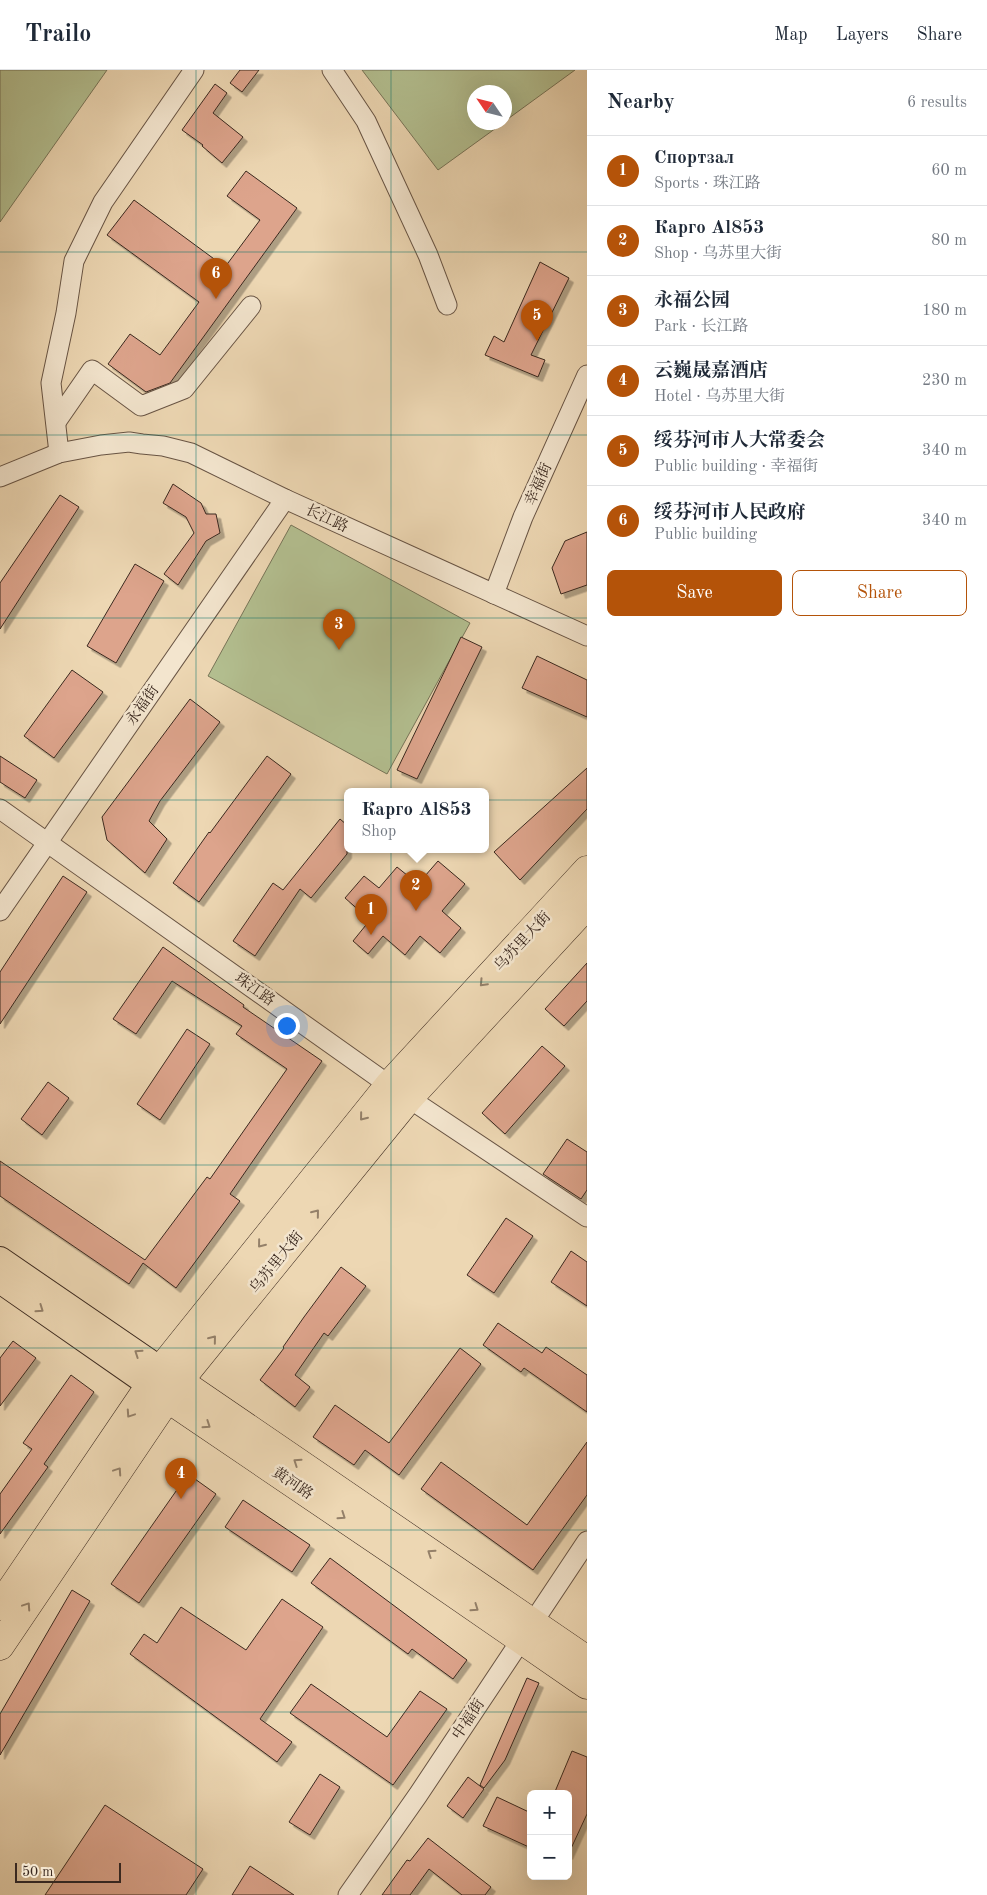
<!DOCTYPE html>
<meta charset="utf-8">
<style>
:root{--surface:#fff;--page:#f6f6f7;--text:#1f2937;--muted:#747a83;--line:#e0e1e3;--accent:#b45309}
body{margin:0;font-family:"Old Standard TT","Noto Serif SC",serif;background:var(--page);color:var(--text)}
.controls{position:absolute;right:15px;bottom:15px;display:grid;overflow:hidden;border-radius:8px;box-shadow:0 5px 20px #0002}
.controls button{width:45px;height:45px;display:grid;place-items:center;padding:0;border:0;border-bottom:1px solid var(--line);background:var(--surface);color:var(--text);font:25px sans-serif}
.compass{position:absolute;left:467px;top:15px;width:45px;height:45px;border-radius:50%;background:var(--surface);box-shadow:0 5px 20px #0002;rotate:305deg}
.scale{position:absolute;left:15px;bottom:12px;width:106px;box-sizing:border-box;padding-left:5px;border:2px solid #3b291f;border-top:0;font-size:14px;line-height:18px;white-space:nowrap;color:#3b291f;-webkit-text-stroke:4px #f3e5ce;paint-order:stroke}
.you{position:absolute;left:286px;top:955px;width:18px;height:18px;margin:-12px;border:4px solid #fff;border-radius:50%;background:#1a73e8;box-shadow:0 0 0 8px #1a73e833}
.badge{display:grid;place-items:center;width:32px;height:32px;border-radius:50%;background:var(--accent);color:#fff;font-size:16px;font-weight:700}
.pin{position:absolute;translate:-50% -41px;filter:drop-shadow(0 1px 2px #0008)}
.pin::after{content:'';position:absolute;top:26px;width:18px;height:15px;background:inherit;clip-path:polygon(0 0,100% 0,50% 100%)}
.popup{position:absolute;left:344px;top:718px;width:145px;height:65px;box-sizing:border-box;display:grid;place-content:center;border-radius:8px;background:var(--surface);filter:drop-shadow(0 1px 4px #0005);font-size:16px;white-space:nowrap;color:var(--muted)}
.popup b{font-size:19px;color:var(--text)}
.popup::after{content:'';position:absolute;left:50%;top:100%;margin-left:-10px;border:10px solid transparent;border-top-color:var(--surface)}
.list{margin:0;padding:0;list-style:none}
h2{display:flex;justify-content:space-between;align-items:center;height:65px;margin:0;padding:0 20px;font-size:21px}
h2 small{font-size:16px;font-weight:400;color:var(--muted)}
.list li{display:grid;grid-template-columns:32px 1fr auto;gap:15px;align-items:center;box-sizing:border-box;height:70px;padding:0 20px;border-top:1px solid var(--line)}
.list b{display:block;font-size:19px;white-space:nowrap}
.list p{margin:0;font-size:16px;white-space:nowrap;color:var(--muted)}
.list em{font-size:16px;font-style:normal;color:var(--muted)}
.actions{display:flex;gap:10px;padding:15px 20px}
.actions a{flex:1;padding:11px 0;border:1px solid var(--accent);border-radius:8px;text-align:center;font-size:18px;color:var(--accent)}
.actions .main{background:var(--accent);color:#fff}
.map{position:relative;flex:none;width:587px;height:1825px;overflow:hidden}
header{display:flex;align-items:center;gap:30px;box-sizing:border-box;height:70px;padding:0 25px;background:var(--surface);border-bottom:1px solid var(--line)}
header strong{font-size:24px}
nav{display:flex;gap:28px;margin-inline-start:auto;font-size:18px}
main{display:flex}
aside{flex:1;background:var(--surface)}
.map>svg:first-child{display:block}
</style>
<header>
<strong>Trailo</strong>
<nav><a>Map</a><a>Layers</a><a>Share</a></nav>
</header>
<main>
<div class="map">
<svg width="587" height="1825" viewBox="0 0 587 1825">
<defs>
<filter id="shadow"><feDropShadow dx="4.5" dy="4.5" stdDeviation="0" flood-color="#0004"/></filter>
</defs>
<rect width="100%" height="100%" fill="#edd7b3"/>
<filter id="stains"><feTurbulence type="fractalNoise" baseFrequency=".004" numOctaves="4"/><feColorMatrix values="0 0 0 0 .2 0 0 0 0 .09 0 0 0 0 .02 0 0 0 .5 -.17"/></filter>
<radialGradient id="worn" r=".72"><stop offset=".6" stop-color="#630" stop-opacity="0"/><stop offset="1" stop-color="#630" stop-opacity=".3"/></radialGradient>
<!-- green -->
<g fill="#b3bf90" stroke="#777458">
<polygon points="0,0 107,0 0,152"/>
<polygon points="362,0 575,0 505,51 504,22 474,22 474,52 503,53 438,100"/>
<polygon points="291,455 470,553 387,704 208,606"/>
</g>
<!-- building -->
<g fill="#dda48c" stroke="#3b291f" filter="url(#shadow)">
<polygon points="240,0 259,0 242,22 230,13"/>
<polygon points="215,14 227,23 213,43 243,67 222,93 202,76 203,75 182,60"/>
<polygon points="246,101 297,138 170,313 146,322 108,294 130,264 160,285 199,232 107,165 134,130 225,197 260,150 227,126"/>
<polygon points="540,192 569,208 531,285 545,290 538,307 485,285 494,266 504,272"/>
<polygon points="173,414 201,433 206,444 216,444 220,463 206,471 178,515 164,504 194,463 186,447 163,433"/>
<polygon points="60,425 79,437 0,559 0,513"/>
<polygon points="587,462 587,515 561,524 552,498 565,471"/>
<polygon points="135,494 164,511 116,593 87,576"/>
<polygon points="461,567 482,577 417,709 397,700"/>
<polygon points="537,586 587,610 587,647 522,618"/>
<polygon points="72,600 103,622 54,688 24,666"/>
<polygon points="190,629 220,652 160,731 149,751 167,769 145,803 107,770 102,747"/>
<polygon points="0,686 37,710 25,728 0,712"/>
<polygon points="267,686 291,704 199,832 173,813 209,762 210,763"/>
<polygon points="587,698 587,739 520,810 494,782"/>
<polygon points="340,749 347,755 347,784 311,828 300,819 255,886 233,871 273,813 283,820"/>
<polygon points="438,791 465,814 442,841 461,858 440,883 420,866 405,885 383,866 368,884 353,871 370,850 345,828 364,806 379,818 397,797 418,814"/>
<polygon points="63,806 87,822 0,954 0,902"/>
<polygon points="163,877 244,935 243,937 322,991 230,1124 240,1131 176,1218 143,1193 129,1214 0,1126 0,1091 145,1190 207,1107 210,1109 287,999 236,964 242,956 172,911 136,964 113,949"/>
<polygon points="587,893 587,931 564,956 545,939"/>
<polygon points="187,959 210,974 160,1050 137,1034"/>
<polygon points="542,976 565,996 505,1064 482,1043"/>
<polygon points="48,1012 69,1028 42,1065 21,1049"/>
<polygon points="567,1069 587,1082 587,1120 581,1129 543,1104"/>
<polygon points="506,1148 533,1166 494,1223 467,1205"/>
<polygon points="571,1181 587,1192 587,1236 551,1212"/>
<polygon points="341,1197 366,1216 328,1266 324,1263 295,1305 310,1317 295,1337 260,1310 284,1278 283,1277 304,1247"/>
<polygon points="498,1253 542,1283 546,1277 587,1305 587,1342 524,1298 521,1302 483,1275"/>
<polygon points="13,1271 36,1288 0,1336 0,1288"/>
<polygon points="460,1278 481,1294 399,1405 365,1380 354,1395 313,1367 335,1335 389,1373"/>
<polygon points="71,1305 94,1322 44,1394 48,1397 0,1464 0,1424 32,1379 23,1373"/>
<polygon points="587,1372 587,1425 533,1500 421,1419 441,1392 527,1455"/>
<polygon points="188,1404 216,1424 139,1533 111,1514"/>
<polygon points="243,1430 310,1475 292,1502 225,1457"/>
<polygon points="330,1488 467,1590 453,1609 412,1579 408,1584 311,1513"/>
<polygon points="72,1520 90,1531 0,1685 0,1644"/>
<polygon points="282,1529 323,1557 260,1649 292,1672 277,1692 130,1584 144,1564 157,1573 181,1537 246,1580"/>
<polygon points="527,1608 539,1613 505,1690 484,1718 480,1715"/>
<polygon points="311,1614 387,1667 420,1621 447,1639 393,1715 290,1643"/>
<polygon points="572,1681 587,1687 587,1744 568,1785 568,1724 554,1724"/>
<polygon points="320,1704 340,1717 310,1765 289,1752"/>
<polygon points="468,1707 484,1719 463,1748 447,1736"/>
<polygon points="497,1727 531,1743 531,1778 483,1756"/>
<polygon points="105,1735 203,1799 186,1825 45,1825"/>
<polygon points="428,1768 491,1817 485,1825 462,1825 429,1799 410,1825 382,1825 407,1790 410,1791"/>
<polygon points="250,1796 294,1825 232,1825"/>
</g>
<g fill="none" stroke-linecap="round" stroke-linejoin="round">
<defs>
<g id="minor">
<polyline points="332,0 366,51 428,185 447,235"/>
<polyline points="56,352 92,300 141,336 184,319 251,236"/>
<polyline points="59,383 51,313 66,243 74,191 103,132 194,0"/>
<polyline points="0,407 59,383 101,375 129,372 142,374 163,376 191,383 285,429 587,566"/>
<polyline points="494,524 523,447 587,305"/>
<polyline points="0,739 389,1015 587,1147"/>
<polyline points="0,841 285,429"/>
<polyline points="348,1825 418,1725 587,1471"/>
</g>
<g id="major">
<polyline points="0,1189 175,1309"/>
<polyline points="0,1211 165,1326"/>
</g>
<g id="highway">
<polyline points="179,1311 587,1590"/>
<polyline points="167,1328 400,1486 587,1615"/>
<polyline points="0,1536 161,1299 181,1274 389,1015 587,800"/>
<polyline points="0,1576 179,1311 409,1028 587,835"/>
</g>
</defs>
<!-- minor casing -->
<use href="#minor" stroke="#685444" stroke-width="21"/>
<!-- major casing -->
<use href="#major" stroke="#3b291f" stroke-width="26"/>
<!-- highway casing -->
<use href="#highway" stroke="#3b291f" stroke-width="29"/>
<!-- minor -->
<use href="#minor" stroke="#f3e5ce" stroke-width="19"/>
<!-- major -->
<use href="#major" stroke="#edd7b3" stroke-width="24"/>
<!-- highway -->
<use href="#highway" stroke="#edd7b3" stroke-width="28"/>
</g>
<!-- one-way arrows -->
<defs><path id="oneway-chevron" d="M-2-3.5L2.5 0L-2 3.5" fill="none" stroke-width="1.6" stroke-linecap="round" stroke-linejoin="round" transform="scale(1.25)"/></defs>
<g stroke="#948069">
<use href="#oneway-chevron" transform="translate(483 913) rotate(133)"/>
<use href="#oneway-chevron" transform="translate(363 1047) rotate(129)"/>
<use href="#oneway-chevron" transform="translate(316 1143) rotate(-51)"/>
<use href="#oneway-chevron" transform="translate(261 1174) rotate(129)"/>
<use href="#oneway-chevron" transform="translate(40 1239) rotate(35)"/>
<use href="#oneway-chevron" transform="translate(213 1269) rotate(-51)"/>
<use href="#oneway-chevron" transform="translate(138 1283) rotate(-146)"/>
<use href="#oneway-chevron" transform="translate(130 1344) rotate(124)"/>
<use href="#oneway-chevron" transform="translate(207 1355) rotate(34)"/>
<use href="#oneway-chevron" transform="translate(297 1392) rotate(-146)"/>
<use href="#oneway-chevron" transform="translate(118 1401) rotate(-56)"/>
<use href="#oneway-chevron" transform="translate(342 1446) rotate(34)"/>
<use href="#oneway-chevron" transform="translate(431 1483) rotate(-146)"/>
<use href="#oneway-chevron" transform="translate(27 1536) rotate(-56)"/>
<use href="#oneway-chevron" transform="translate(475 1538) rotate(35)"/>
</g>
<!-- grid -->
<path fill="none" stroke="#0f766e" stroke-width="1" stroke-opacity="0.55" d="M 196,0 L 196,1825M 391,0 L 391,1825M 0,182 L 587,182M 0,365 L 587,365M 0,548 L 587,548M 0,730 L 587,730M 0,912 L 587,912M 0,1095 L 587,1095M 0,1278 L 587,1278M 0,1460 L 587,1460M 0,1642 L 587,1642"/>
<g text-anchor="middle" stroke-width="5" stroke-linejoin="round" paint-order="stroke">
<!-- street labels -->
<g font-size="15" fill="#3b291f" stroke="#f3e5ce">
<text transform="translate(538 414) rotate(-66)" y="5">幸福街</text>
<text transform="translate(327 448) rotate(25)" y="5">长江路</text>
<text transform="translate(142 635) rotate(-55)" y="5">永福街</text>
<text transform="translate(522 871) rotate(-47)" y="5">乌苏里大街</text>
<text transform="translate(255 919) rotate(35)" y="5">珠江路</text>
<text transform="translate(276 1192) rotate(-51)" y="5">乌苏里大街</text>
<text transform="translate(293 1413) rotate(34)" y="5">黄河路</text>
<text transform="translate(468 1649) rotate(-56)" y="5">中福街</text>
</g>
</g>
<rect width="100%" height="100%" filter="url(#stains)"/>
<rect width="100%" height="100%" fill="url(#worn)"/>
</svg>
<div class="controls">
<button>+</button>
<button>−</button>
</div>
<svg class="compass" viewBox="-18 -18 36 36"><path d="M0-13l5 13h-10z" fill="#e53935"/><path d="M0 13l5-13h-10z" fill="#747a83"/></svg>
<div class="scale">50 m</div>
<div class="you"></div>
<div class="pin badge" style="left:371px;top:865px">1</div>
<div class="pin badge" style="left:416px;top:841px">2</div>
<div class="popup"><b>Карго Al853</b>Shop</div>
<div class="pin badge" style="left:339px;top:580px">3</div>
<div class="pin badge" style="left:181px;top:1429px">4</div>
<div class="pin badge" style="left:537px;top:271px">5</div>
<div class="pin badge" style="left:216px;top:229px">6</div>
</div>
<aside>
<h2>Nearby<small>6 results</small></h2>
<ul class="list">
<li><span class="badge">1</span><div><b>Спортзал</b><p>Sports · 珠江路</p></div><em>60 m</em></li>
<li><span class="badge">2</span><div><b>Карго Al853</b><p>Shop · 乌苏里大街</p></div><em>80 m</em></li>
<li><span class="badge">3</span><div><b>永福公园</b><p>Park · 长江路</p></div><em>180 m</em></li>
<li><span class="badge">4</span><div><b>云巍晟嘉酒店</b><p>Hotel · 乌苏里大街</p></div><em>230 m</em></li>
<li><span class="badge">5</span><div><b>绥芬河市人大常委会</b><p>Public building · 幸福街</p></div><em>340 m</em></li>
<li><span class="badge">6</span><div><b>绥芬河市人民政府</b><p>Public building</p></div><em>340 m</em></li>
</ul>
<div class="actions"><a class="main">Save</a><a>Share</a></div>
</aside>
</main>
